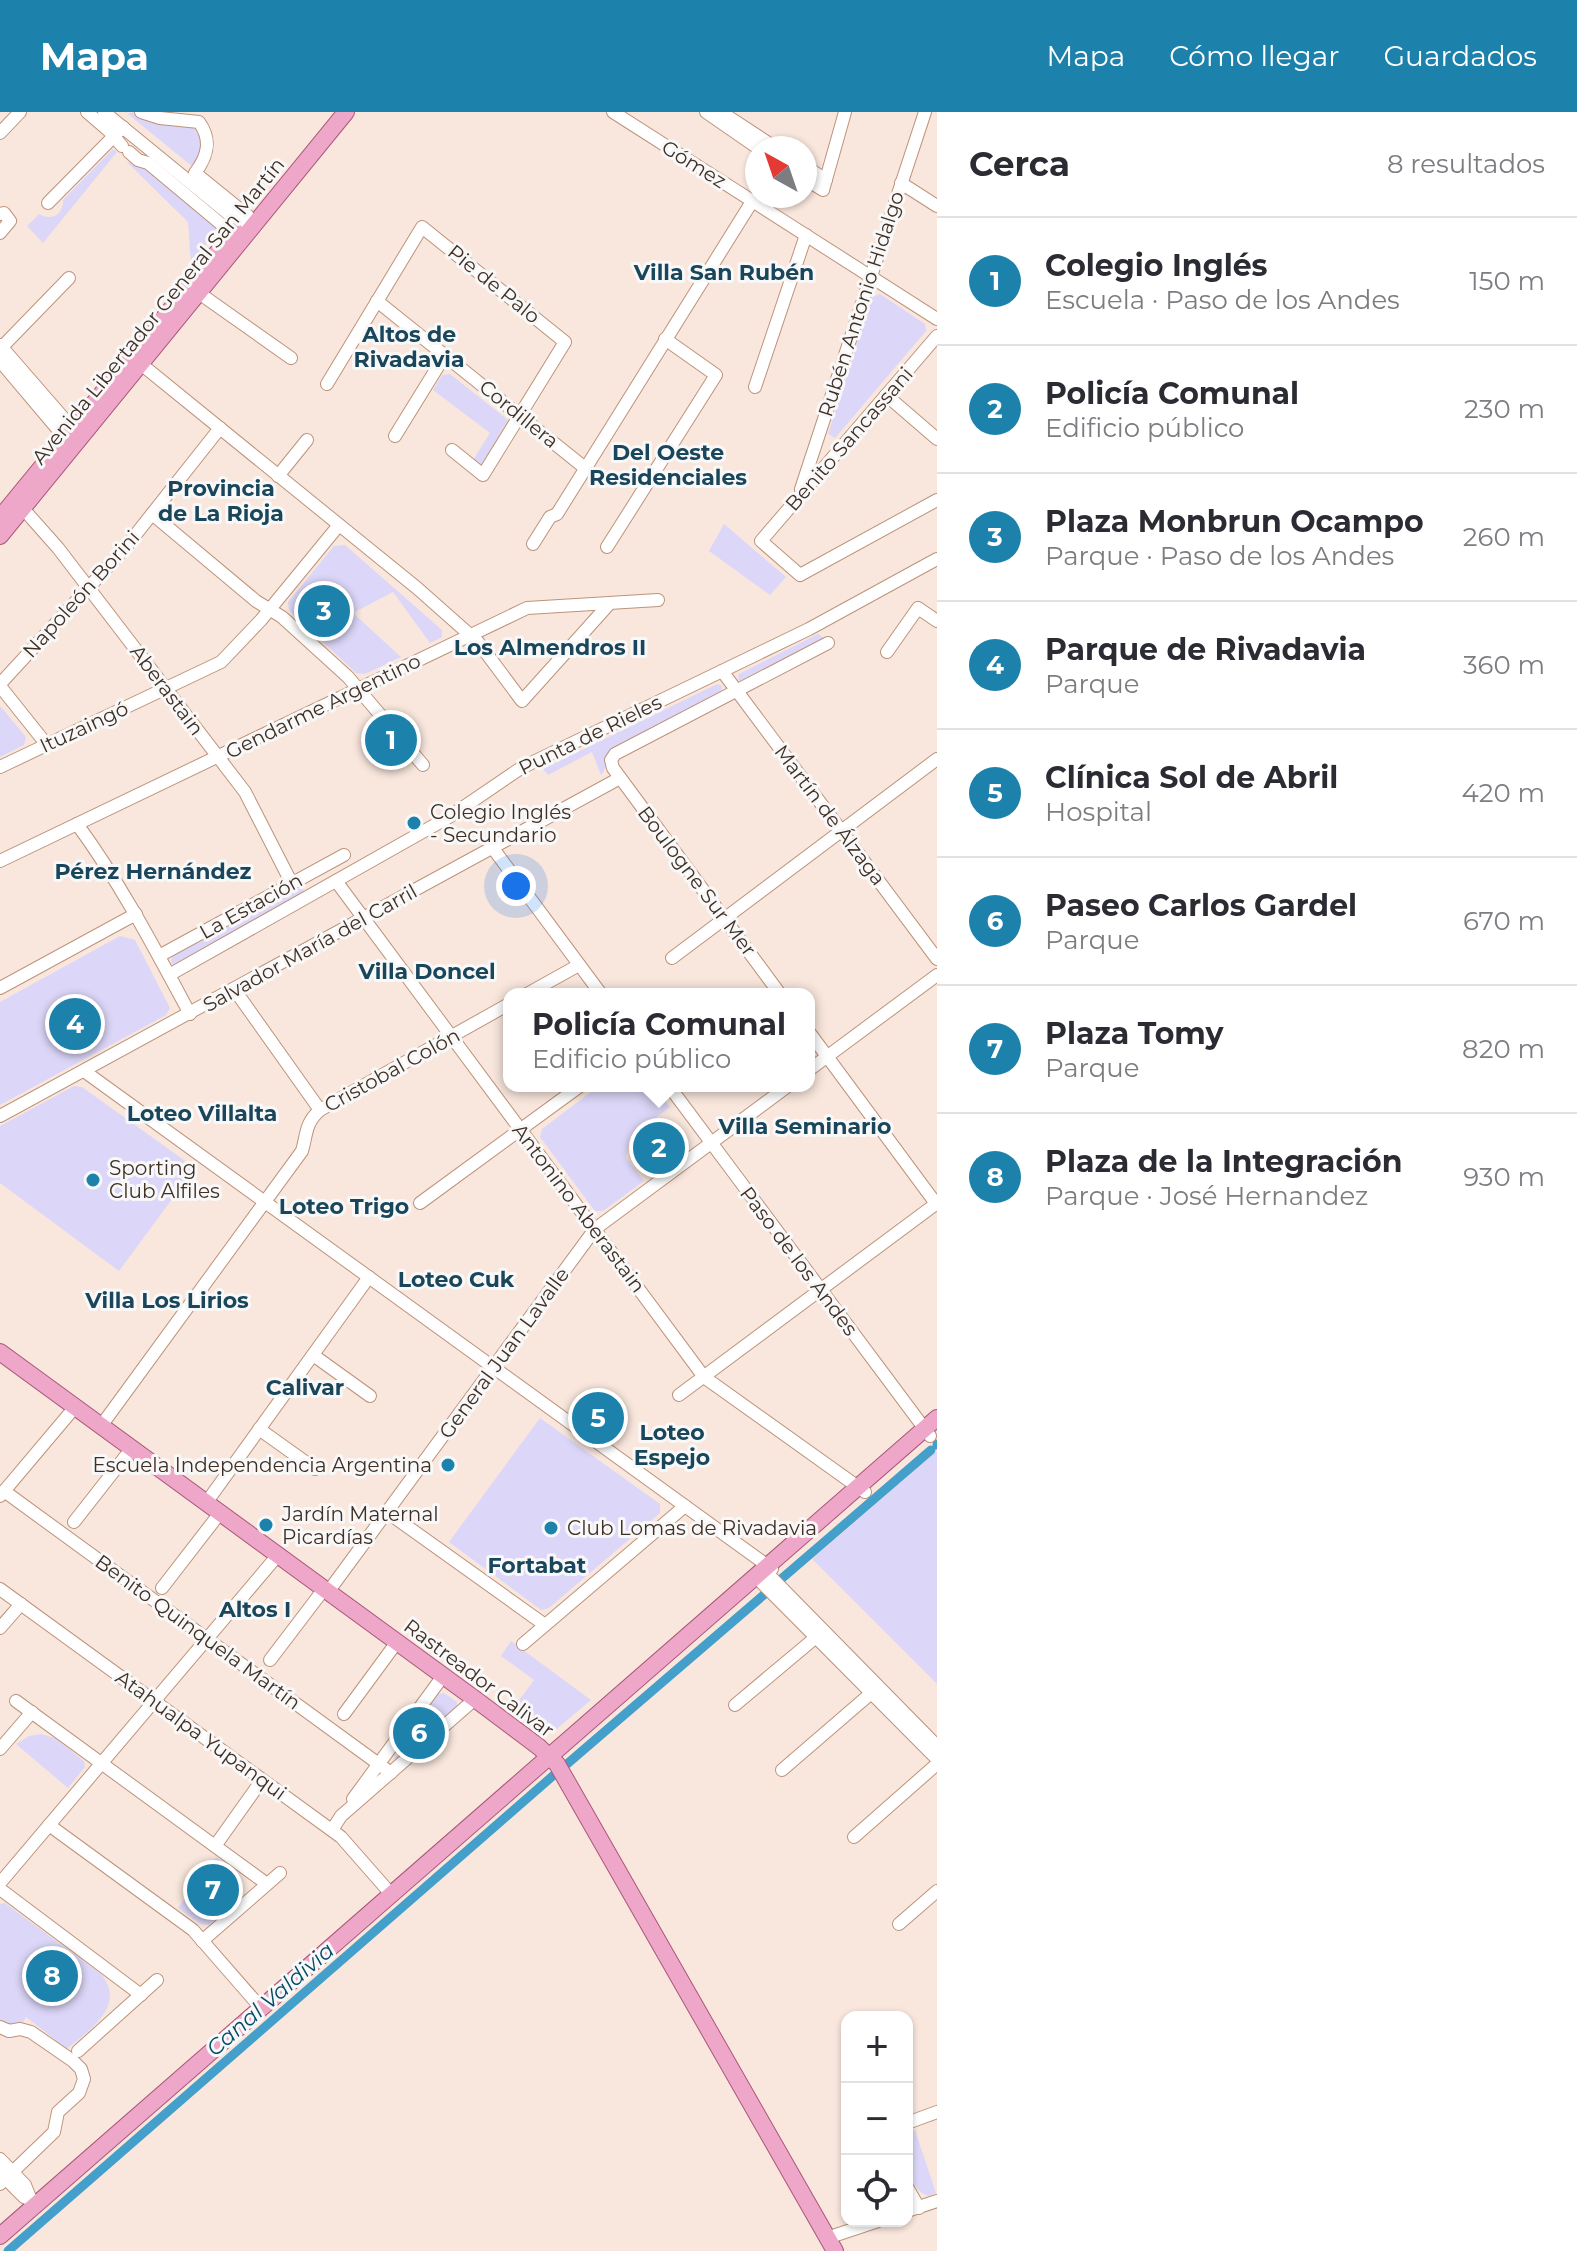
<!DOCTYPE html>
<html lang="es">
<meta charset="utf-8">
<style>
:root{--surface:#fff;--page:#f2f2f3;--text:#2b2b33;--muted:#7c7c81;--line:#e1e1e2;--accent:#1c81ab}
body{margin:0;font-family:Montserrat,sans-serif;background:var(--page);color:var(--text)}
.controls{position:absolute;right:24px;bottom:24px;display:grid;overflow:hidden;border-radius:16px;box-shadow:0 2px 6px #0004}
.controls button{width:72px;height:72px;display:grid;place-items:center;padding:0;border:0;border-bottom:2px solid var(--line);background:var(--surface);color:var(--text);font:40px sans-serif}
.compass{position:absolute;left:745px;top:24px;width:72px;height:72px;border-radius:50%;background:var(--surface);box-shadow:0 2px 6px #0004;rotate:320deg}
.you{position:absolute;left:516px;top:774px;width:28px;height:28px;margin:-20px;border:6px solid #fff;border-radius:50%;background:#1a73e8;box-shadow:0 0 0 12px #1a73e833}
.badge{display:grid;place-items:center;width:52px;height:52px;border-radius:50%;background:var(--accent);color:#fff;font-size:26px;font-weight:700}
.pin{position:absolute;translate:-50% -50%;border:4px solid #fff;box-shadow:0 2px 8px #0006}
.popup{position:absolute;left:503px;top:876px;width:312px;height:104px;box-sizing:border-box;display:grid;place-content:center;border-radius:16px;background:var(--surface);filter:drop-shadow(0 2px 6px #0005);font-size:26px;white-space:nowrap;color:var(--muted)}
.popup b{font-size:30px;color:var(--text)}
.popup::after{content:'';position:absolute;left:50%;top:100%;margin-left:-16px;border:16px solid transparent;border-top-color:var(--surface)}
.list{margin:0;padding:0;list-style:none}
h2{display:flex;justify-content:space-between;align-items:center;height:104px;margin:0;padding:0 32px;font-size:34px}
h2 small{font-size:26px;font-weight:400;color:var(--muted)}
.list li{display:grid;grid-template-columns:52px 1fr auto;gap:24px;align-items:center;box-sizing:border-box;height:128px;padding:0 32px;border-top:2px solid var(--line)}
.list b{display:block;font-size:30px;white-space:nowrap}
.list p{margin:0;font-size:26px;white-space:nowrap;color:var(--muted)}
.list em{font-size:26px;font-style:normal;color:var(--muted)}
.icon{flex:none;width:44px;height:44px;fill:none;stroke:currentColor;stroke-width:2;stroke-linecap:round;stroke-linejoin:round}
.map{position:relative;flex:none;width:937px;height:2139px;overflow:hidden}
header{display:flex;align-items:center;gap:48px;box-sizing:border-box;height:112px;padding:0 40px;background:var(--accent);color:#fff}
header strong{font-size:38px}
nav{display:flex;gap:44px;margin-inline-start:auto;font-size:28px}
main{display:flex}
aside{flex:1;background:var(--surface)}
.map>svg:first-child{display:block}
</style>
<header>
<strong>Mapa</strong>
<nav><a>Mapa</a><a>Cómo llegar</a><a>Guardados</a></nav>
</header>
<main>
<div class="map">
<svg width="937" height="2139" viewBox="0 0 937 2139">
<rect width="100%" height="100%" fill="#f9e7dd"/>
<!-- green -->
<g fill="#dcd7f8">
<polygon points="133,0 139,5 198,15 203,40 193,55 128,2"/>
<path d="M 113,37 L 117,40 L 43,131 L 27,114 L 39,102 C 52,109 63,103 63,88 Z"/>
<polygon points="127,50 144,55 219,116 191,151 188,110"/>
<polygon points="880,182 925,212 926,219 835,326 828,322 872,185"/>
<polygon points="450,262 508,308 481,354 473,348 490,321 433,278 442,263"/>
<polygon points="724,412 786,465 770,483 709,439"/>
<polygon points="345,433 442,518 442,525 430,531 393,480 353,501 401,545 365,562 356,561 289,498 288,490 334,434"/>
<polygon points="818,522 826,527 742,570 738,568 739,562"/>
<path d="M 717,572 L 722,574 L 721,580 L 613,637 C 607,645 606,659 601,663 L 592,640 L 548,663 L 543,657 Z"/>
<polygon points="0,594 26,625 24,633 0,645"/>
<polygon points="300,774 305,780 176,854 171,851 172,844"/>
<polygon points="120,824 135,828 170,896 166,903 0,993 0,890"/>
<polygon points="74,974 82,975 195,1056 119,1159 0,1071 0,1014"/>
<polygon points="599,974 654,974 670,995 630,1025 626,1046 644,1069 603,1099 595,1099 540,1025 542,1017"/>
<polygon points="540,1306 660,1392 660,1401 549,1496 541,1498 449,1430"/>
<polygon points="937,1339 937,1572 812,1447"/>
<polygon points="511,1529 591,1588 552,1621 543,1622 511,1599 534,1568 501,1544"/>
<polygon points="444,1581 457,1590 457,1596 393,1649 438,1582"/>
<polygon points="41,1622 55,1626 84,1649 85,1655 68,1676 16,1632 29,1624"/>
<path d="M 216,1745 C 251,1770 233,1791 209,1813 L 200,1812 L 178,1796 Z"/>
<path d="M 5,1791 L 102,1863 C 126,1895 90,1917 67,1937 L 26,1905 L 23,1910 L 8,1914 L 0,1909 L 0,1792 Z"/>
<path d="M 915,2018 L 936,2081 L 928,2084 C 904,2074 907,2042 907,2020 Z"/>
</g>
<g fill="none" stroke-linecap="round" stroke-linejoin="round">
<!-- canal -->
<g stroke="#449fca" stroke-width="9">
<polyline points="937,1333 937,1332"/>
<polyline points="780,1468 931,1338"/>
<polyline points="567,1652 766,1481"/>
<polyline points="8,2139 555,1662"/>
</g>
<defs>
<g id="minor">
<polyline points="87,0 109,19 122,34"/>
<polyline points="104,0 241,112"/>
<path d="M 141,0 L 160,6 L 199,10 C 212,28 208,44 195,61 L 248,104"/>
<polyline points="613,0 937,207"/>
<polyline points="706,0 758,36"/>
<polyline points="721,0 776,36"/>
<polyline points="0,21 20,0"/>
<polyline points="129,40 138,48 148,51 233,122"/>
<polyline points="805,54 826,68"/>
<polyline points="805,67 823,78 845,0"/>
<polyline points="901,71 937,94"/>
<polyline points="48,91 123,15"/>
<polyline points="0,102 4,101 10,109 0,121"/>
<polyline points="199,181 291,246"/>
<polyline points="377,189 585,356"/>
<polyline points="937,224 761,429 800,463 937,388"/>
<polyline points="0,233 73,317"/>
<polyline points="0,237 69,166"/>
<polyline points="136,248 417,476 478,530 522,589 610,491"/>
<polyline points="0,249 65,326"/>
<polyline points="327,272 422,115 565,230 483,363 452,338"/>
<polyline points="755,275 806,123"/>
<polyline points="886,283 937,327"/>
<polyline points="395,324 445,243"/>
<polyline points="278,364 307,328"/>
<polyline points="801,377 925,0"/>
<polyline points="19,392 58,436 245,680 292,772"/>
<polyline points="152,402 256,489 282,505 348,565 423,653"/>
<polyline points="533,432 550,405 557,402 753,88"/>
<polyline points="607,435 716,263 665,227"/>
<polyline points="887,540 918,496 937,509"/>
<polyline points="722,559 937,847"/>
<polyline points="0,572 125,436 220,316"/>
<polyline points="0,574 47,633"/>
<polyline points="0,655 221,550 261,508 339,413"/>
<path d="M 77,712 C 121,772 155,837 190,902"/>
<polyline points="492,735 601,882"/>
<polyline points="0,749 527,496 658,488"/>
<polyline points="336,769 704,1265 865,1380"/>
<polyline points="159,844 344,743"/>
<polyline points="672,846 937,647"/>
<polyline points="169,863 449,705 521,656 809,517 937,447"/>
<polyline points="0,876 136,802"/>
<polyline points="234,877 320,998"/>
<polyline points="527,882 579,853"/>
<polyline points="780,882 613,656 611,648 615,642 828,531"/>
<polyline points="809,920 937,1093"/>
<polyline points="809,958 937,863"/>
<polyline points="84,959 772,1457"/>
<polyline points="669,974 930,1324"/>
<polyline points="0,1004 620,666"/>
<polyline points="420,1091 580,974"/>
<polyline points="313,1243 370,1284"/>
<polyline points="679,1283 937,1091"/>
<path d="M 101,1314 L 302,1039 C 307,1022 305,1011 320,998 L 509,892"/>
<polyline points="259,1317 315,1357"/>
<polyline points="4,1379 391,1661"/>
<polyline points="0,1384 75,1295"/>
<polyline points="206,1391 369,1165"/>
<polyline points="387,1400 545,1513"/>
<polyline points="74,1410 132,1336"/>
<polyline points="763,1457 937,1634"/>
<polyline points="755,1464 937,1647"/>
<polyline points="162,1476 220,1401"/>
<polyline points="0,1477 341,1725 391,1782"/>
<polyline points="328,1480 595,1117 788,974"/>
<polyline points="0,1516 21,1492"/>
<polyline points="523,1532 685,1394"/>
<polyline points="270,1548 324,1477"/>
<polyline points="16,1589 267,1772"/>
<polyline points="735,1593 821,1521"/>
<polyline points="344,1602 397,1530"/>
<polyline points="0,1637 32,1600"/>
<polyline points="782,1658 876,1577"/>
<polyline points="353,1687 443,1564"/>
<polyline points="49,1713 193,1818 261,1896"/>
<polyline points="332,1718 341,1704 475,1587"/>
<polyline points="854,1725 937,1652"/>
<polyline points="215,1734 262,1668"/>
<polyline points="0,1771 278,1443"/>
<polyline points="0,1777 141,1883"/>
<polyline points="899,1812 937,1779"/>
<polyline points="202,1829 280,1761"/>
<polyline points="0,1915 9,1919 20,1917 31,1920 73,1949 81,1957 84,1967 79,1981 58,2000 54,2020 0,2072"/>
<polyline points="78,1939 157,1868"/>
<polyline points="907,2011 937,2000"/>
<polyline points="0,2047 25,2073 31,2088"/>
<polyline points="0,2061 24,2085 31,2088"/>
<polyline points="907,2075 919,2096"/>
<polyline points="907,2099 937,2089"/>
<polyline points="827,2126 878,2109"/>
</g>
<g id="major">
<polyline points="0,406 235,119"/>
<polyline points="0,424 346,0"/>
<polyline points="0,1240 475,1587 539,1635 557,1652 835,2139"/>
<polyline points="0,2124 937,1306"/>
</g>
</defs>
<!-- minor casing -->
<use href="#minor" stroke="#bd937a" stroke-width="14"/>
<!-- major casing -->
<use href="#major" stroke="#aa5778" stroke-width="18"/>
<!-- minor -->
<use href="#minor" stroke="#fff" stroke-width="12"/>
<!-- major -->
<use href="#major" stroke="#eea7c9" stroke-width="16"/>
</g>
<!-- markers -->
<g fill="#1c81ab" stroke="#f8f8f8" stroke-width="3">
<circle cx="414" cy="711" r="8"/>
<circle cx="93" cy="1068" r="8"/>
<circle cx="448" cy="1353" r="8"/>
<circle cx="266" cy="1413" r="8"/>
<circle cx="551" cy="1416" r="8"/>
</g>
<g text-anchor="middle" stroke-width="6" stroke-linejoin="round" paint-order="stroke">
<!-- street labels -->
<g font-size="20" fill="#402f25" stroke="#f8f8f8">
<text transform="translate(694 52) rotate(32)" y="7">Gómez</text>
<text transform="translate(494 172) rotate(39)" y="7">Pie de Palo</text>
<text transform="translate(861 192) rotate(-72)" y="7">Rubén Antonio Hidalgo</text>
<text transform="translate(158 199) rotate(-51)" y="7">Avenida Libertador General San Martín</text>
<text transform="translate(519 302) rotate(39)" y="7">Cordillera</text>
<text transform="translate(849 327) rotate(-49)" y="7">Benito Sancassani</text>
<text transform="translate(81 482) rotate(-48)" y="7">Napoleón Borini</text>
<text transform="translate(167 578) rotate(53)" y="7">Aberastain</text>
<text transform="translate(323 594) rotate(-26)" y="7">Gendarme Argentino</text>
<text transform="translate(84 615) rotate(-25)" y="7">Ituzaingó</text>
<text transform="translate(590 623) rotate(-26)" y="7">Punta de Rieles</text>
<text transform="translate(830 703) rotate(53)" y="7">Martín de Álzaga</text>
<text transform="translate(697 769) rotate(53)" y="7">Boulogne Sur Mer</text>
<text transform="translate(251 794) rotate(-29)" y="7">La Estación</text>
<text transform="translate(310 836) rotate(-29)" y="7">Salvador María del Carril</text>
<text transform="translate(392 958) rotate(-29)" y="7">Cristobal Colón</text>
<text transform="translate(579 1096) rotate(53)" y="7">Antonino Aberastain</text>
<text transform="translate(799 1149) rotate(53)" y="7">Paso de los Andes</text>
<text transform="translate(504 1241) rotate(-54)" y="7">General Juan Lavalle</text>
<text transform="translate(198 1520) rotate(36)" y="7">Benito Quinquela Martín</text>
<text transform="translate(479 1566) rotate(37)" y="7">Rastreador Calivar</text>
<text transform="translate(201 1623) rotate(36)" y="7">Atahualpa Yupanqui</text>
</g>
<!-- poi labels -->
<g font-size="20" fill="#402f25" stroke="#f8f8f8" text-anchor="start">
<text x="430" y="707">Colegio Inglés<tspan x="430" dy="23">- Secundario</tspan></text>
<text x="109" y="1063">Sporting<tspan x="109" dy="23">Club Alfiles</tspan></text>
<text x="432" y="1360" text-anchor="end">Escuela Independencia Argentina</text>
<text x="282" y="1409">Jardín Maternal<tspan x="282" dy="23">Picardías</tspan></text>
<text x="567" y="1423">Club Lomas de Rivadavia</text>
</g>
<!-- neighbourhood labels -->
<g font-size="22" font-weight="bold" fill="#19465b" stroke="#f8f8f8">
<text x="724" y="168">Villa San Rubén</text>
<text x="409" y="230">Altos de<tspan x="409" dy="25">Rivadavia</tspan></text>
<text x="668" y="348">Del Oeste<tspan x="668" dy="25">Residenciales</tspan></text>
<text x="221" y="384">Provincia<tspan x="221" dy="25">de La Rioja</tspan></text>
<text x="550" y="543">Los Almendros II</text>
<text x="153" y="767">Pérez Hernández</text>
<text x="427" y="867">Villa Doncel</text>
<text x="202" y="1009">Loteo Villalta</text>
<text x="805" y="1022">Villa Seminario</text>
<text x="344" y="1102">Loteo Trigo</text>
<text x="456" y="1175">Loteo Cuk</text>
<text x="167" y="1196">Villa Los Lirios</text>
<text x="305" y="1283">Calivar</text>
<text x="672" y="1328">Loteo<tspan x="672" dy="25">Espejo</tspan></text>
<text x="537" y="1461">Fortabat</text>
<text x="255" y="1505">Altos I</text>
</g>
<!-- water labels -->
<g font-size="22" font-style="italic" fill="#004d6a" stroke="#f8f8f8">
<text transform="translate(270 1887) rotate(-41)" y="8">Canal Valdivia</text>
</g>
</g>
</svg>
<div class="controls">
<button>+</button>
<button>−</button>
<button><svg class="icon" aria-label="locate" viewBox="0 0 24 24"><circle cx="12" cy="12" r="6"/><path d="M12 2v4M12 18v4M2 12h4M18 12h4"/></svg></button>
</div>
<svg class="compass" viewBox="-18 -18 36 36"><path d="M0-13l5 13h-10z" fill="#e53935"/><path d="M0 13l5-13h-10z" fill="#7c7c81"/></svg>
<div class="you"></div>
<div class="pin badge" style="left:391px;top:628px">1</div>
<div class="pin badge" style="left:659px;top:1036px">2</div>
<div class="popup"><b>Policía Comunal</b>Edificio público</div>
<div class="pin badge" style="left:324px;top:499px">3</div>
<div class="pin badge" style="left:75px;top:912px">4</div>
<div class="pin badge" style="left:598px;top:1306px">5</div>
<div class="pin badge" style="left:419px;top:1621px">6</div>
<div class="pin badge" style="left:213px;top:1778px">7</div>
<div class="pin badge" style="left:52px;top:1864px">8</div>
</div>
<aside>
<h2>Cerca<small>8 resultados</small></h2>
<ul class="list">
<li><span class="badge">1</span><div><b>Colegio Inglés</b><p>Escuela · Paso de los Andes</p></div><em>150 m</em></li>
<li><span class="badge">2</span><div><b>Policía Comunal</b><p>Edificio público</p></div><em>230 m</em></li>
<li><span class="badge">3</span><div><b>Plaza Monbrun Ocampo</b><p>Parque · Paso de los Andes</p></div><em>260 m</em></li>
<li><span class="badge">4</span><div><b>Parque de Rivadavia</b><p>Parque</p></div><em>360 m</em></li>
<li><span class="badge">5</span><div><b>Clínica Sol de Abril</b><p>Hospital</p></div><em>420 m</em></li>
<li><span class="badge">6</span><div><b>Paseo Carlos Gardel</b><p>Parque</p></div><em>670 m</em></li>
<li><span class="badge">7</span><div><b>Plaza Tomy</b><p>Parque</p></div><em>820 m</em></li>
<li><span class="badge">8</span><div><b>Plaza de la Integración</b><p>Parque · José Hernandez</p></div><em>930 m</em></li>
</ul>
</aside>
</main>
